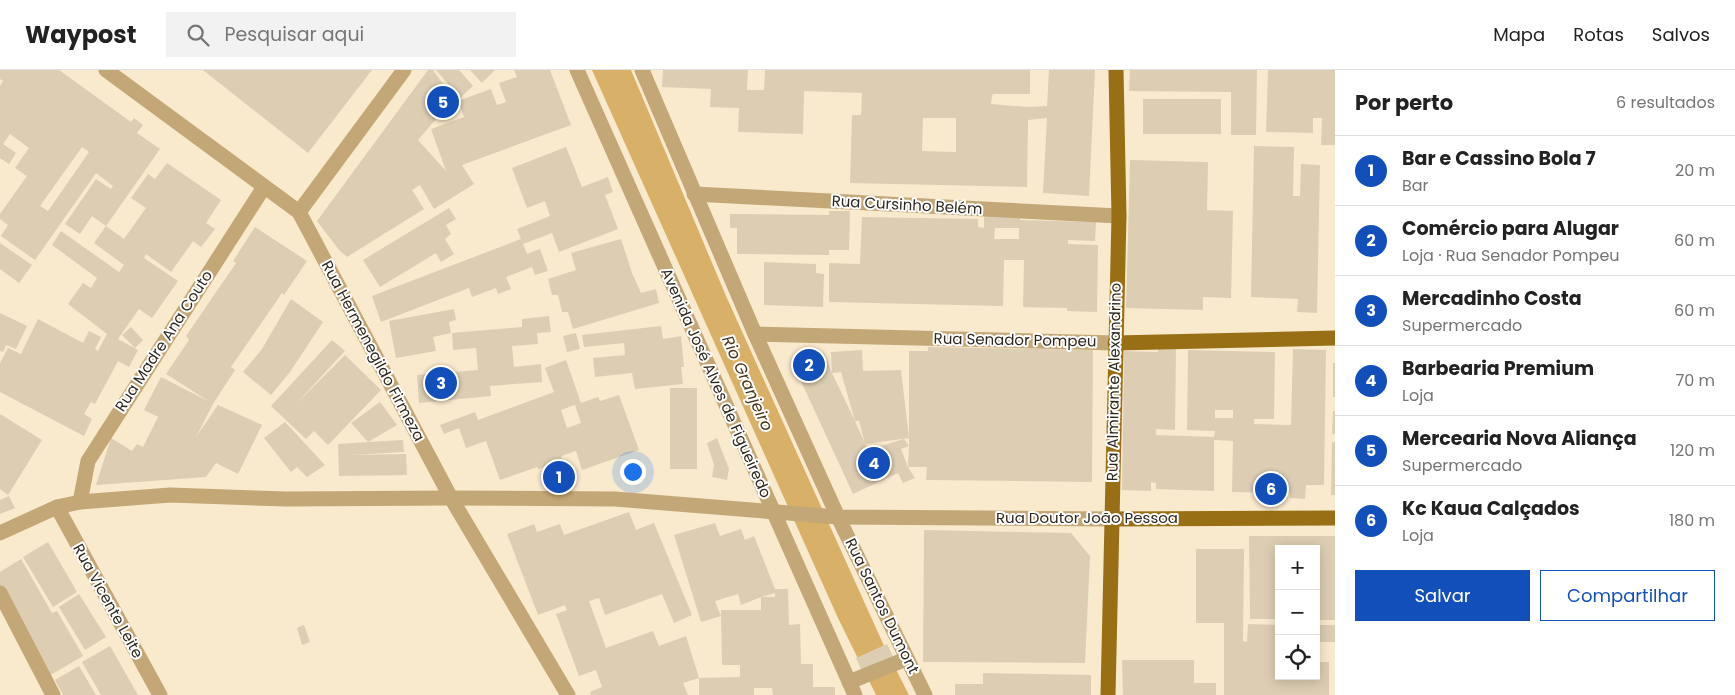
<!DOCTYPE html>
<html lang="pt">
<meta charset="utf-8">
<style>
:root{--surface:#fff;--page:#f2f2f2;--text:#222;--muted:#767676;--line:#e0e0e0;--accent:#134fbb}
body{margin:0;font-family:Poppins,sans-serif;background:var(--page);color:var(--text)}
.controls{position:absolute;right:15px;bottom:15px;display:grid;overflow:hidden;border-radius:0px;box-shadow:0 2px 12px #0003}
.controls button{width:45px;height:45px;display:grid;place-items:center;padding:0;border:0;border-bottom:1px solid var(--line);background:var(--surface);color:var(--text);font:25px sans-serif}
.you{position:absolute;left:632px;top:401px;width:18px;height:18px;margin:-12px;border:4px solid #fff;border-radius:50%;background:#1a73e8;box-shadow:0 0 0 8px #1a73e833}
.badge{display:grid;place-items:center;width:32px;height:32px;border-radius:50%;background:var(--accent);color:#fff;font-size:16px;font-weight:700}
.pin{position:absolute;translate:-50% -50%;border:2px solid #fff;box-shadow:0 1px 5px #0006}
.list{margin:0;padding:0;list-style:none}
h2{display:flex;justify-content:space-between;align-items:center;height:65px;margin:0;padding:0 20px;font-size:21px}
h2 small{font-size:16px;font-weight:400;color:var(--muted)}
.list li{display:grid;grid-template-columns:32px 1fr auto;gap:15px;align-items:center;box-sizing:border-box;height:70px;padding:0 20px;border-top:1px solid var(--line)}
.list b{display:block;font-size:19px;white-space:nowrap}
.list p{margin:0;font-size:16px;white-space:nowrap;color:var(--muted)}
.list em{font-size:16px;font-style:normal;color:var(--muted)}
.actions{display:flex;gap:10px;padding:15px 20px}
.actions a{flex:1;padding:11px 0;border:1px solid var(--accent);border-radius:0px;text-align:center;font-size:18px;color:var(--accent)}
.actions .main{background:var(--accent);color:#fff}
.icon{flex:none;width:28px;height:28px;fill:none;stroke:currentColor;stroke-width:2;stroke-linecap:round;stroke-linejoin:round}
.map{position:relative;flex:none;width:1335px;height:625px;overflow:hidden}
header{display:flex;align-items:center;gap:30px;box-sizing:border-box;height:70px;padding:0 25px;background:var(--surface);border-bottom:1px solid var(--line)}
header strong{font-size:24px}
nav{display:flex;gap:28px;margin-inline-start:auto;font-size:18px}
.search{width:350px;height:45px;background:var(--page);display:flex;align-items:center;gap:12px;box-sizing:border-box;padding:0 18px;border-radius:0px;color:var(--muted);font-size:19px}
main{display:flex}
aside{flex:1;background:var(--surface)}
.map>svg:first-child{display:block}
</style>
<header>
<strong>Waypost</strong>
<div class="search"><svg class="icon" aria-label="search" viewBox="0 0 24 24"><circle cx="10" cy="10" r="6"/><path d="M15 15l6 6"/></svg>Pesquisar aqui</div>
<nav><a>Mapa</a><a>Rotas</a><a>Salvos</a></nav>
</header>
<main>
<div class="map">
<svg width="1335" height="625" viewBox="0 0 1335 625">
<rect width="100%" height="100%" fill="#f9e9cd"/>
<!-- water -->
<polygon fill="#d8b067" points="592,0 631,0 726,226 885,578 909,625 876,625 838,548"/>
<!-- building -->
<g fill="#ddceb3" fill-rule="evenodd">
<path d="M 0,0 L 59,0 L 131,52 L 134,48 L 143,55 L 137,63 L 160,79 L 106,156 L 92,146 L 80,164 L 65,154 L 96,109 L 111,119 L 113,116 L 96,103 L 35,190 L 1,166 L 8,155 L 0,149 L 0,144 L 27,106 L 15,98 L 29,78 L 10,64 L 3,74 L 16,83 L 9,94 L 0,88 L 0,16 L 3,11 L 0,9 ZM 82,77 L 89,82 L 48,141 L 40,136 Z"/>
<polygon points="203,0 372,0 308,83"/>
<polygon points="428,0 433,0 456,32 442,50 437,48 418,70 446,101 431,59 464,47 458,31 491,19 497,35 506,32 499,13 517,7 514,0 550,0 571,55 462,95 474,114 434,139 420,115 412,120 424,139 347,187 339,180 317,151"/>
<polygon points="436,0 459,0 473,16 460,28"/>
<polygon points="470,0 495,0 482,13"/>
<path d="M 663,0 L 748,0 L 747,20 L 764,20 L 765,0 L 1030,0 L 1030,24 L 993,24 L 992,26 L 991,34 L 1028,37 L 1047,36 L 1049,0 L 1095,0 L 1089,126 L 1043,123 L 1047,48 L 1028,50 L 1027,117 L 850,113 L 852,45 L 861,45 L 862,23 L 804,21 L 803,64 L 738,62 L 739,38 L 710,37 L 711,19 L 662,17 ZM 923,48 L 956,48 L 956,82 L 922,81 Z"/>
<polygon points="1130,0 1257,0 1256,65 1231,65 1231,22 1129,21"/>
<polygon points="1268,0 1335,0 1335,75 1321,75 1322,48 1313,48 1313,63 1266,62"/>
<rect x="1143" y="29" width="78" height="35"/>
<polygon points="1254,76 1294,77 1293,126 1300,126 1301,94 1320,95 1317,243 1297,242 1298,229 1251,227"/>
<polygon points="566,77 582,117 608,107 613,122 605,125 618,159 559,182 552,163 523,174 527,184 540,179 548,201 535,205 532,197 506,207 511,219 498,224 496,218 472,227 469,218 381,252 372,226 521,169 517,159 550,146 545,131 527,138 512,98"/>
<polygon points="1130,90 1208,92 1207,140 1233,141 1231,228 1203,227 1203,240 1126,238"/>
<polygon points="167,93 221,130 206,153 215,159 201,177 193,171 171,202 146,184 144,188 178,211 152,248 139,239 118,269 138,280 129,297 118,291 95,334 91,332 84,344 92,349 84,366 0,322 0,293 8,278 21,284 38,249 83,273 89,261 101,267 95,279 98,281 107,264 68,234 83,213 91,218 97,208 52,175 61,161 119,202 124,195 94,173 106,156 124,169 146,138 131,128 148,104 155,109"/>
<polygon points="449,138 456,149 446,155 451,164 445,169 454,184 441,192 436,183 380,217 363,190"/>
<path d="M 984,138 L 1020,139 L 1020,150 L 1096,152 L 1095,171 L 1068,170 L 1068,174 L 1098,175 L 1097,242 L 1067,241 L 1067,238 L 1023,237 L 1024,190 L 1004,190 L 1003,236 L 829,232 L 829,193 L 860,194 L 862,147 L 978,149 L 978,157 L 984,158 ZM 995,158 L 1019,158 L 1019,169 L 994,169 Z"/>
<polygon points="829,141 850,141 849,180 829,180 829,185 737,184 737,158 730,158 730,144 829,145"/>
<polygon points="255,157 307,191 284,225 282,223 231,297 235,300 213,334 196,367 218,335 262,355 238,404 216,393 206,407 96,415 111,368 132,381 137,374 143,377 158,347 144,340 161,307 210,332 166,304 189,270 186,266 236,193 233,191"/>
<polygon points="621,169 632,203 641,223 656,219 659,233 573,259 568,242 562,242 558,225 552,225 548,209 576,200 571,183"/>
<polygon points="0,173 32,195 19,213 0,199"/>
<polygon points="764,192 816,194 816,203 824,204 823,237 764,235"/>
<polygon points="291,229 323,252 290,302 271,325 243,302 262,279"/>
<polygon points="454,239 456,250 449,252 451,263 433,267 436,281 396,288 389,251"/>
<polygon points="0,243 27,256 16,279 6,275 3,282 0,281"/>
<polygon points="549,246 551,262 537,263 538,274 512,276 514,297 541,294 542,312 490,316 491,326 419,333 417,305 478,300 476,278 453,280 452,263 522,257 522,249"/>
<polygon points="661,256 663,269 681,266 684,297 681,297 683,314 635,319 632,303 595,307 593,288 625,285 624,273 584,277 582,265"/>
<polygon points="131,257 143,270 135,278 122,265"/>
<polygon points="576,263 580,279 567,282 563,266"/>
<polygon points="332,270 345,281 295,335 345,285 381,320 328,375 314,361 306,369 271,336"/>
<path d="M 928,277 L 1093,280 L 1092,412 L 926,410 L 927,397 L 908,397 L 915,408 L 903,413 L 898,403 L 853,424 L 794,296 L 824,283 L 832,303 L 831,282 L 862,280 L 863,301 L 901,300 L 909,368 L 865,374 L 859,351 L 855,351 L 868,380 L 904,369 L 909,376 L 901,379 L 908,397 L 909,376 L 909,281 L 928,281 ZM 841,302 L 855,351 L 832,303 Z"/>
<path d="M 1158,278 L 1176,279 L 1175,360 L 1156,359 L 1156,365 L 1214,367 L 1215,361 L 1187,360 L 1188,280 L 1275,282 L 1274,349 L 1254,349 L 1254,354 L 1291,355 L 1293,279 L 1326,280 L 1324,415 L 1306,415 L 1305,429 L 1290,428 L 1290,423 L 1232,422 L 1233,371 L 1214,370 L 1214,421 L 1156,419 L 1156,413 L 1151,412 L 1151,421 L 1122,420 L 1124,281 L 1158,282 ZM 1215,340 L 1233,340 L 1233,348 L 1215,348 Z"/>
<path d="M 566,290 L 581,333 L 598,327 L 600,331 L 619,325 L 639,380 L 582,400 L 576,381 L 561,386 L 562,390 L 538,399 L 537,397 L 500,410 L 486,371 L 466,378 L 459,358 L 444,364 L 440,355 L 475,342 L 478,350 L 554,322 L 545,298 ZM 575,335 L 581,353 L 567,358 L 561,340 Z"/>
<rect x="1333" y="293" width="2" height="34"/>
<rect x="670" y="318" width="27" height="81"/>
<polygon points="380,332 397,355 368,372 403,370 404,382 351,385 406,384 407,405 339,406 338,374 368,372 351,353"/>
<polygon points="1333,341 1335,341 1335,364 1332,364"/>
<polygon points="0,344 42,370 8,425 0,419"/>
<polygon points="285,352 325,395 307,407 297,397 291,402 264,368"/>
<polygon points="717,368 729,399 727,410 712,407 714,395 707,373"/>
<polygon points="1332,372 1335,372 1335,425 1331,425"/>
<polygon points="9,426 15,438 0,444 0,430"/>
<polygon points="629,442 636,460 654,453 692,545 674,553 662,524 605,545 599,528 589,531 606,578 653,561 659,576 686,566 699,608 683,613 688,625 591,625 590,622 602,617 596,600 579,606 556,544 567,540 565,535 538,545 507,464 534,454 537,462 560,454 564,465"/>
<path d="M 715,453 L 720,466 L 741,459 L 745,470 L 754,466 L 775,519 L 788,519 L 789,555 L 800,554 L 801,594 L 813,594 L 813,617 L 835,617 L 835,625 L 773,625 L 772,618 L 754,618 L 754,625 L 699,625 L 699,608 L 740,607 L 740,595 L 722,595 L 721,546 L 701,552 L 674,465 ZM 775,523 L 775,527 L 761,527 ZM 738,524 L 741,535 L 761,527 L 761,540 L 721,540 L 721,546 L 715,531 Z"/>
<polygon points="924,460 1071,463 1090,486 1085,593 923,592"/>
<polygon points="1249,466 1335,466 1335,550 1316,550 1316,479 1279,479 1279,549 1250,549"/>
<polygon points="48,472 77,522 53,537 23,487"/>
<polygon points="1196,479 1244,479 1243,571 1247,572 1248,554 1279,555 1279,606 1316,606 1316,592 1329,592 1329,625 1224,625 1224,553 1196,553"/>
<polygon points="21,489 52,543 57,541 83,586 49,606 0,521 0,502"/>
<polygon points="79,524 106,567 85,580 59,537"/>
<polygon points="304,555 310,572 302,575 297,558"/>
<rect x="1316" y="555" width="19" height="17"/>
<polygon points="887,574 896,593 865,608 856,588"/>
<polygon points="110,576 138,625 101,625 82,592"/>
<polygon points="1122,590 1194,590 1194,613 1216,613 1216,625 1123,625"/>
<polygon points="79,596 96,625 63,625 55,610"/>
<polygon points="983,603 1091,605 1091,625 955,625 955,614 983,614"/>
</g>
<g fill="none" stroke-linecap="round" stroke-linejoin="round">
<!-- minor -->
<g stroke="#c3a776" stroke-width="15">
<polyline points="106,0 299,142 451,428 568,625"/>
<polyline points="577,0 855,625"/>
<polyline points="642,0 755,264 838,447 925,625"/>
<polyline points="694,124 1119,146"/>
<polyline points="299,142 404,0"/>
<polyline points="755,264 1115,273"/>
<polyline points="80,432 88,391 264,117"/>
<polyline points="57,437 160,625"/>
<polyline points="0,463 57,437 80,432 170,425 286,429 451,428 615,429 838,447 1111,449"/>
<polyline points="0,523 53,625"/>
<polyline points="849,612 906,589"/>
</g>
<!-- major -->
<g stroke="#986f15" stroke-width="15">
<polyline points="1115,273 1335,268"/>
<polyline points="1111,449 1335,448"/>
<polyline points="1108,625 1119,146 1116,0"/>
</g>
</g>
<g text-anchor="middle" stroke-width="4" stroke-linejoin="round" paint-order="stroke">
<!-- street labels -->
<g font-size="15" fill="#2e281e" stroke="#fff">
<text transform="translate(907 135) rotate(3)" y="5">Rua Cursinho Belém</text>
<text transform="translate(1015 270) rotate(1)" y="5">Rua Senador Pompeu</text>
<text transform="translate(164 271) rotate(-57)" y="5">Rua Madre Ana Couto</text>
<text transform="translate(373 281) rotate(62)" y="5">Rua Hermenegildo Firmeza</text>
<text transform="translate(1114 312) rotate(-89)" y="5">Rua Almirante Alexandrino</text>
<text transform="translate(716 313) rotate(66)" y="5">Avenida José Alves de Figueiredo</text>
<text x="1087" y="453">Rua Doutor João Pessoa</text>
<text transform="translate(108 531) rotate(61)" y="5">Rua Vicente Leite</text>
<text transform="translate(882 536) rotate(64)" y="5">Rua Santos Dumont</text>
</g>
<!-- water labels -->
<g font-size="16" font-style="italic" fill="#453414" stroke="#fff">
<text transform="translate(748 313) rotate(66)" y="6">Rio Granjeiro</text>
</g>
</g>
</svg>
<div class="controls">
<button>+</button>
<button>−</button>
<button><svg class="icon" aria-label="locate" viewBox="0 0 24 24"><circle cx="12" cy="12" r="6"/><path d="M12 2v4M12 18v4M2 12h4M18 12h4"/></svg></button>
</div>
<div class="you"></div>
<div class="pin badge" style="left:559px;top:407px">1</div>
<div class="pin badge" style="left:809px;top:295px">2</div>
<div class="pin badge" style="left:441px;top:313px">3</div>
<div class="pin badge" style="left:874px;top:393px">4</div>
<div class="pin badge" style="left:443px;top:32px">5</div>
<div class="pin badge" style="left:1271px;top:419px">6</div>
</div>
<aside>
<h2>Por perto<small>6 resultados</small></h2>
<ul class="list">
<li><span class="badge">1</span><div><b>Bar e Cassino Bola 7</b><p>Bar</p></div><em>20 m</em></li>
<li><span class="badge">2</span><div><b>Comércio para Alugar</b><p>Loja · Rua Senador Pompeu</p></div><em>60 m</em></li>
<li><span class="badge">3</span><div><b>Mercadinho Costa</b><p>Supermercado</p></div><em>60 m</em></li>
<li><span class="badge">4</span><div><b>Barbearia Premium</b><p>Loja</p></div><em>70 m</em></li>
<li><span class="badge">5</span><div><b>Mercearia Nova Aliança</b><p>Supermercado</p></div><em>120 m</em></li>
<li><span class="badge">6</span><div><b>Kc Kaua Calçados</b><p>Loja</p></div><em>180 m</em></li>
</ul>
<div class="actions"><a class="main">Salvar</a><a>Compartilhar</a></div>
</aside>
</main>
